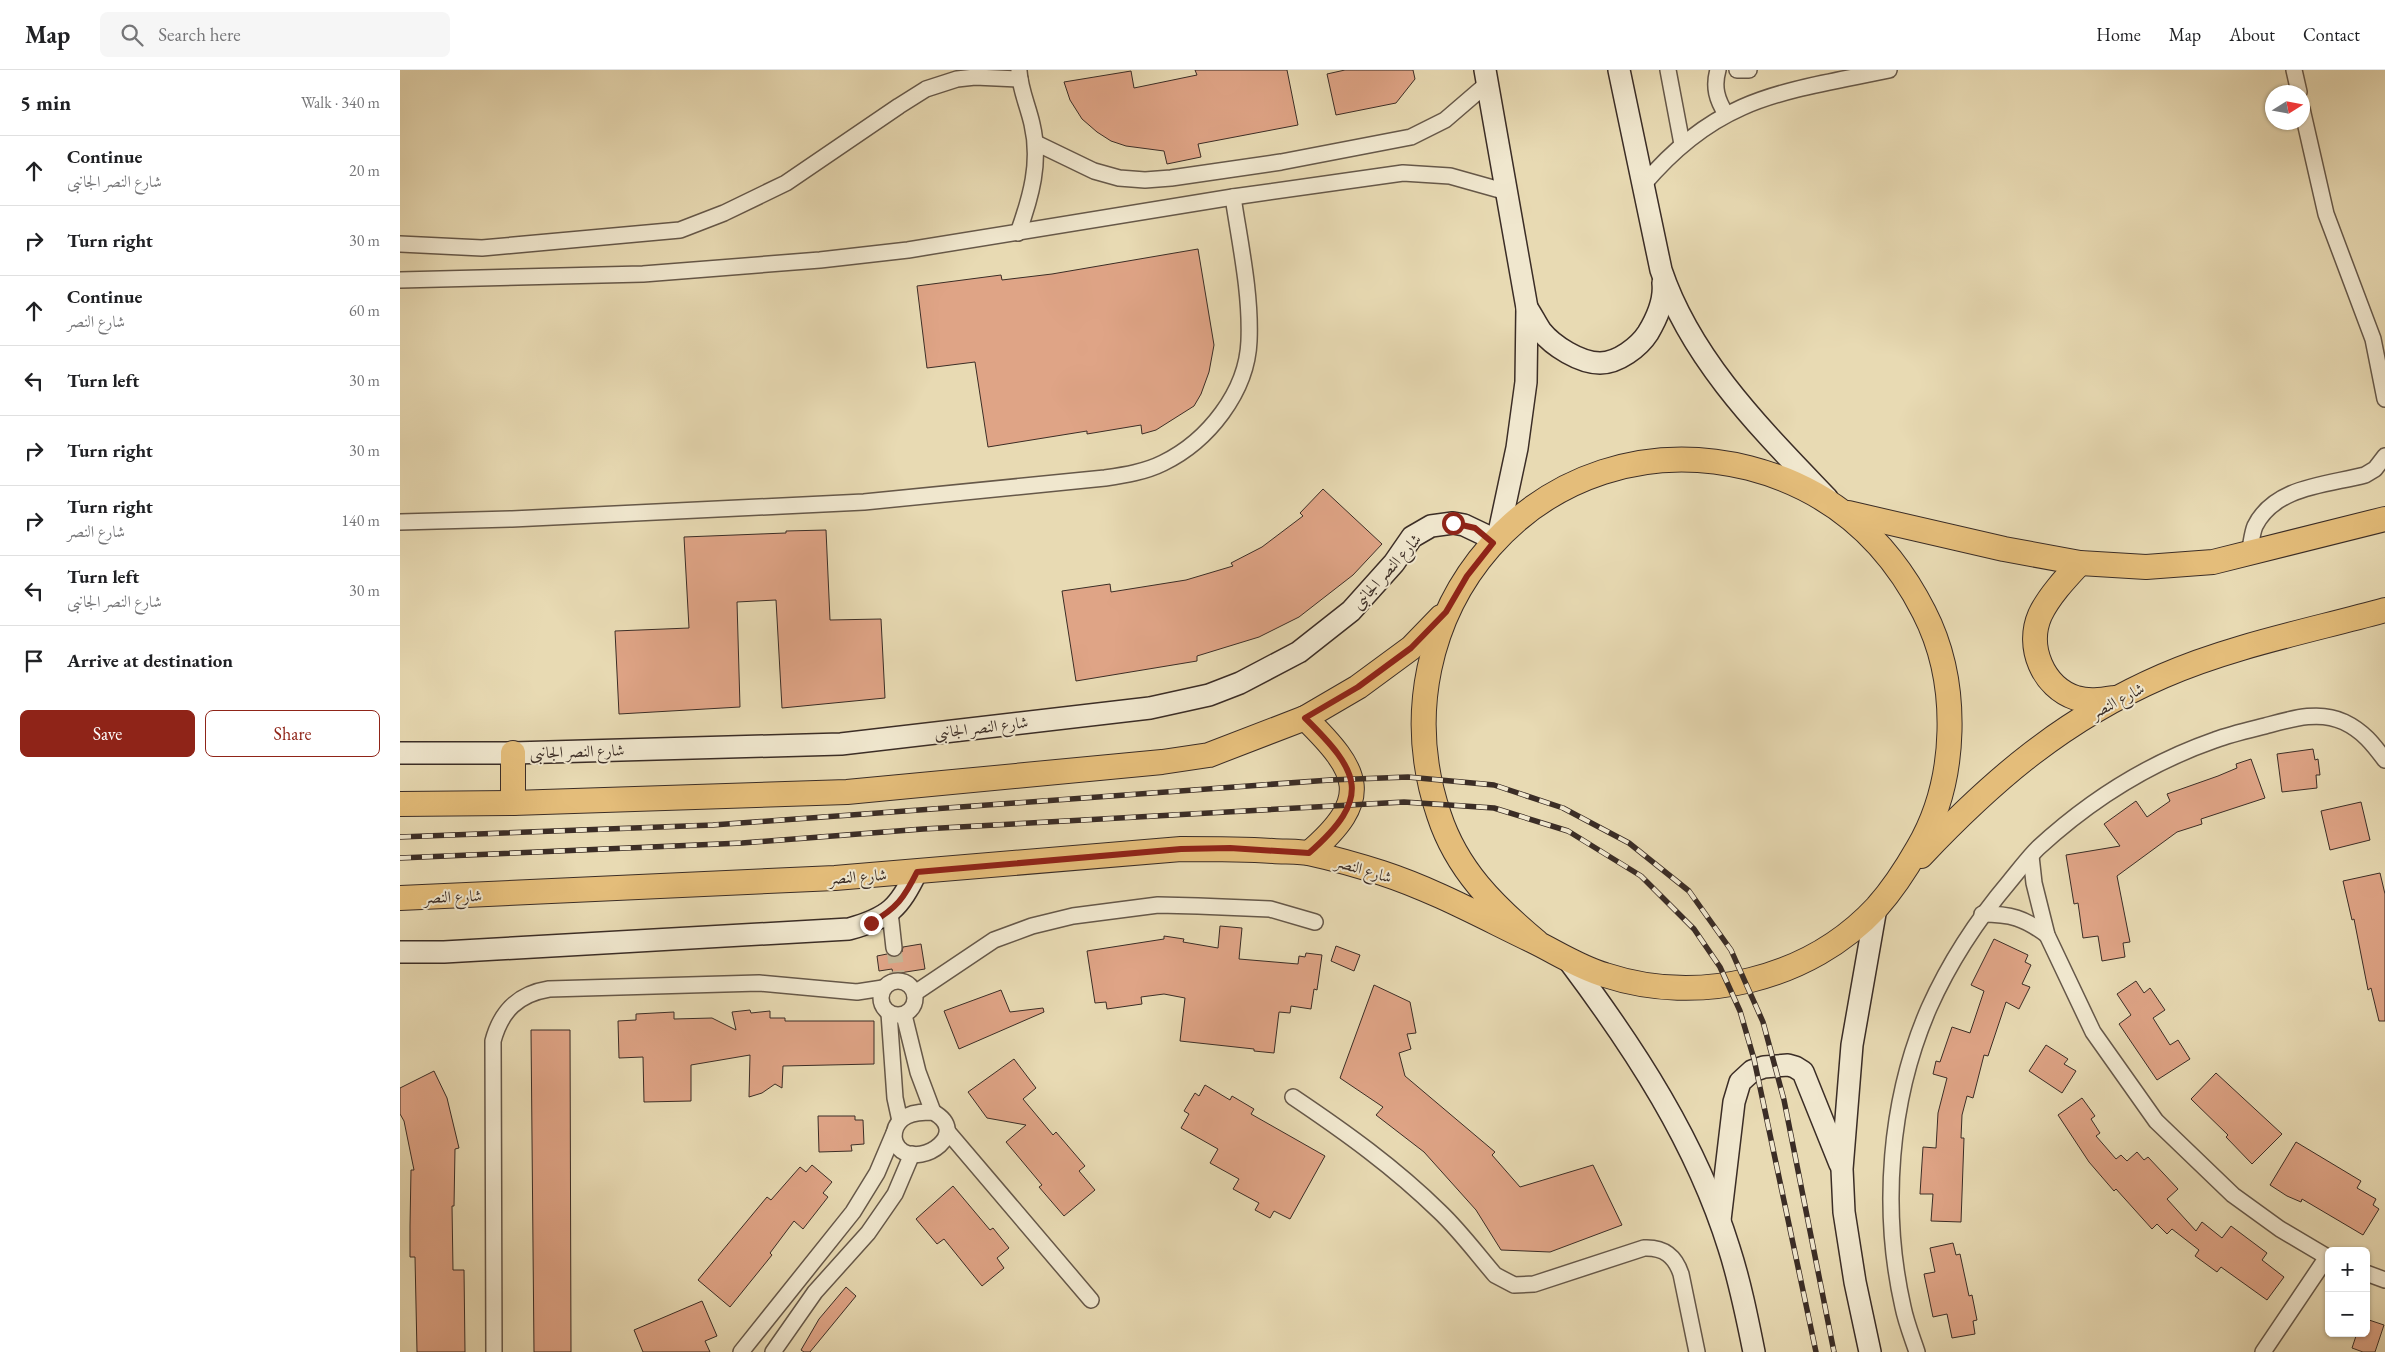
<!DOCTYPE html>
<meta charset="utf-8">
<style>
:root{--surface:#fff;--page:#f6f6f6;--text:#202124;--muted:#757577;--line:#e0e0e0;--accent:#8f2418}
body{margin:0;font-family:"EB Garamond",Amiri,serif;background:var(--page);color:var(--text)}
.controls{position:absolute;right:15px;bottom:15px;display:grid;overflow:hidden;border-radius:8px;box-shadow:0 1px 4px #0004}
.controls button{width:45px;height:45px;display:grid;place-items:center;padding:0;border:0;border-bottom:1px solid var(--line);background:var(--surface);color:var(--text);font:25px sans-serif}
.compass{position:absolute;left:1865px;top:15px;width:45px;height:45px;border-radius:50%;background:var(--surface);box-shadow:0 1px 4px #0004;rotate:79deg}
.stop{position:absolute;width:15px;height:15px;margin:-11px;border:4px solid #8f2418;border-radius:50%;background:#fff}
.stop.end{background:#8f2418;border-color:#fff;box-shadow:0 1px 5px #0008}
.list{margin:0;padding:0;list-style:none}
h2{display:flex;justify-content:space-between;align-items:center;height:65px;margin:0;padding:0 20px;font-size:21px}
h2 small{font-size:16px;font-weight:400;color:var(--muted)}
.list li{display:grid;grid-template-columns:32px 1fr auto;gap:15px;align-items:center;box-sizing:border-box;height:70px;padding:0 20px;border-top:1px solid var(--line)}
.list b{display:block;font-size:19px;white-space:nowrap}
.list p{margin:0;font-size:16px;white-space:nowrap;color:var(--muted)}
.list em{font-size:16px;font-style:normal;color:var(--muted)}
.actions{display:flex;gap:10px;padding:15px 20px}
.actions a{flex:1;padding:11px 0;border:1px solid var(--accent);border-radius:8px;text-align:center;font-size:18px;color:var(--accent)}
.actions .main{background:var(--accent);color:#fff}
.icon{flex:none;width:28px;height:28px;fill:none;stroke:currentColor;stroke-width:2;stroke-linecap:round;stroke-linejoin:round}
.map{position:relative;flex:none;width:1985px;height:1282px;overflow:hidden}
header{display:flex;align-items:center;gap:30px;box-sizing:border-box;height:70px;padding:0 25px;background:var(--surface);border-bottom:1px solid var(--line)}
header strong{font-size:24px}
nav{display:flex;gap:28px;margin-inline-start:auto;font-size:18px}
.search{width:350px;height:45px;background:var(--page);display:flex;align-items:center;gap:12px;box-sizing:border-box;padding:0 18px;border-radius:8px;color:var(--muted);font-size:19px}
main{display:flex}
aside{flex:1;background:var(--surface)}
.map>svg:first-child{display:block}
</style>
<header>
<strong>Map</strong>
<div class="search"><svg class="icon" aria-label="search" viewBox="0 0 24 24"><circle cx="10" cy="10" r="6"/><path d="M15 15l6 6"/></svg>Search here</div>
<nav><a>Home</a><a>Map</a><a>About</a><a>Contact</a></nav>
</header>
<main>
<aside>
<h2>5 min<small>Walk · 340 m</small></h2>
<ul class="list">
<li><svg class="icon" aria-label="ahead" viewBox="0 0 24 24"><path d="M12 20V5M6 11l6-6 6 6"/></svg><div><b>Continue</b><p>شارع النصر الجانبى</p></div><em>20 m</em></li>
<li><svg class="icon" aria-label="right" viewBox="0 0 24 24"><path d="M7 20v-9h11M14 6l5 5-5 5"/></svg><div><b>Turn right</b></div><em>30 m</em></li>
<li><svg class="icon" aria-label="ahead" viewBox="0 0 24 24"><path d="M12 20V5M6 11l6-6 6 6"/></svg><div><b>Continue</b><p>شارع النصر</p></div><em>60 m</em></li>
<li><svg class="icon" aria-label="left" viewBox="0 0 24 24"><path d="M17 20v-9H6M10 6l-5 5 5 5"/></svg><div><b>Turn left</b></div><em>30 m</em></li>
<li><svg class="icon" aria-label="right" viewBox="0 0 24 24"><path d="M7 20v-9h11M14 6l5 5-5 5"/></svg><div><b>Turn right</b></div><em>30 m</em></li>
<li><svg class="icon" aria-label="right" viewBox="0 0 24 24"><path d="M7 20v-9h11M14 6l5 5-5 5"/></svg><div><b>Turn right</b><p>شارع النصر</p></div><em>140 m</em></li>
<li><svg class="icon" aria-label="left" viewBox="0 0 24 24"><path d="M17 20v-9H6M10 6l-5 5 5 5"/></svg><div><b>Turn left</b><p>شارع النصر الجانبى</p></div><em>30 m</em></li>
<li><svg class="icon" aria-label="arrive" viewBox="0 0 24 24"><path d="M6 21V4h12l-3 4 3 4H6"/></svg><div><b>Arrive at destination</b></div></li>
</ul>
<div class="actions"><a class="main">Save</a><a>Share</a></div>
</aside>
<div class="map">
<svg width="1985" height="1282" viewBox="0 0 1985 1282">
<rect width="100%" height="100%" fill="#e8dab3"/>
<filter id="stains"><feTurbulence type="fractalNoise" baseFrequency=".004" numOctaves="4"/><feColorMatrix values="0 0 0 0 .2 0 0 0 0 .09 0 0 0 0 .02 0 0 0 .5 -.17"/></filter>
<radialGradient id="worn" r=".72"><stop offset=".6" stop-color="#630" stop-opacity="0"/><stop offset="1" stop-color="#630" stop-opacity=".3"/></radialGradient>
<!-- building -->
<g fill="#dfa486" stroke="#3b2d26">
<polygon points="795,0 887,0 898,55 798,74 801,87 767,94 764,81 726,76 711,71 697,62 682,49 670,30 664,12 731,1 734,18 797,5"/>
<polygon points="945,0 1013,0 1015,9 996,33 936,45 927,4"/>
<polygon points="798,179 814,275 809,302 801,324 794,336 756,360 742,364 741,355 687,364 687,361 588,377 575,292 527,298 517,216 601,205 602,210 652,204"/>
<polygon points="923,419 982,474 953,505 899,547 859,567 797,586 797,591 676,611 662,521 710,514 711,522 786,510 833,496 831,493 862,477 903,446 900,443"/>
<polygon points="426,460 430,550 481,549 485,628 382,638 376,530 337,532 340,637 219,644 215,561 289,558 284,467 386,463 386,461"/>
<polygon points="1913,679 1915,690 1918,689 1920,705 1916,705 1917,718 1882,722 1877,684"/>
<polygon points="1851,689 1865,728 1801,749 1802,754 1777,762 1717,806 1730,872 1723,873 1725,887 1702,891 1698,866 1683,868 1678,833 1674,834 1666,785 1720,776 1704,754 1736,731 1747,747 1770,731 1767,724 1818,706 1837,698 1836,694"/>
<polygon points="1961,732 1970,770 1930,780 1921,741"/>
<polygon points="1980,803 1985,824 1985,951 1979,951 1971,918 1968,920 1954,849 1952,850 1943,811"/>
<polygon points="820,856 842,858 839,889 898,894 899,886 905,887 906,883 922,885 917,920 914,919 911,939 891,936 890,943 879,942 874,983 854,981 854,979 780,971 785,928 764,924 741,927 742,934 707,939 706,932 695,933 687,881 764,869 764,866 784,869 783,872 818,878"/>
<polygon points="1594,869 1628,885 1625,892 1631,895 1622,914 1630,917 1619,939 1606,932 1588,986 1584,985 1573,1028 1567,1026 1562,1045 1561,1068 1564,1068 1561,1152 1531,1151 1533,1124 1520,1124 1523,1077 1536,1078 1538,1043 1547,1008 1533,1004 1536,991 1540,992 1552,957 1570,963 1584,921 1571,915"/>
<polygon points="521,874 525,899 493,904 492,899 479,901 477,886 487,884 496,887 502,882 503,877"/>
<polygon points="936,876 960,885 954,901 931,891"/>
<polygon points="1736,911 1744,923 1750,918 1765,940 1753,948 1770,975 1778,970 1790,989 1757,1010 1719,954 1731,945 1717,924"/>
<polygon points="974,915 1010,932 1016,963 1007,964 1011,979 999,983 1005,1006 1095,1082 1092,1085 1120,1117 1193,1095 1222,1155 1150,1182 1101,1180 1076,1140 1024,1082 976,1045 983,1037 940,1008"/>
<polygon points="601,920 610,942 643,938 644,942 559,979 544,941"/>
<polygon points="350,940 351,943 370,941 370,948 385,948 385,951 474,951 474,994 383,996 382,1018 375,1014 362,1023 349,1027 350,985 291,995 291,1031 244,1032 243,987 219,988 218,951 236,950 236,944 274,942 274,949 312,948 336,960 332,942"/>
<polygon points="131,960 170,960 171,1282 134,1282"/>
<polygon points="1646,975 1668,989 1664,994 1676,1001 1662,1023 1629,1001"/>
<polygon points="614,989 636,1018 623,1029 653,1065 656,1062 685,1096 679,1101 695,1120 664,1146 639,1117 642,1115 606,1072 626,1055 587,1048 568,1022"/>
<polygon points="34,1001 47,1028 59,1078 55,1079 54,1136 52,1136 53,1200 64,1200 65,1282 17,1282 15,1187 10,1187 10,1156 11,1100 14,1100 4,1051 0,1044 0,1018"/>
<polygon points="1816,1003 1882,1064 1852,1094 1826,1067 1828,1065 1791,1029"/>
<polygon points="805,1015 830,1030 832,1026 854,1039 851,1044 925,1086 890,1149 874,1141 870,1148 855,1140 859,1133 833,1119 839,1109 810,1093 818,1079 781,1058 789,1044 784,1041 795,1023 799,1026"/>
<polygon points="1682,1028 1695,1046 1691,1049 1700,1063 1696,1066 1716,1089 1721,1085 1727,1091 1737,1082 1744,1090 1748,1087 1778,1119 1767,1129 1796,1161 1802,1152 1822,1168 1831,1156 1867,1183 1862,1190 1884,1207 1867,1230 1821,1197 1817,1202 1795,1186 1799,1180 1772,1159 1767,1164 1757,1154 1752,1159 1716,1119 1714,1121 1689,1092 1658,1045"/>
<polygon points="418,1046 455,1046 455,1050 463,1050 464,1074 451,1075 452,1081 419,1082"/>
<polygon points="1896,1072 1961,1111 1957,1118 1976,1129 1973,1135 1979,1139 1963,1165 1902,1129 1901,1132 1887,1126 1870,1115"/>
<polygon points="412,1095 432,1112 423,1123 428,1127 403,1159 394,1151 370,1183 372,1185 330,1237 298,1210 367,1127 371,1130 400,1097 406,1102"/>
<polygon points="553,1116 590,1160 593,1158 609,1178 597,1188 604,1198 582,1216 544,1169 537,1174 516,1149"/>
<polygon points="1553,1173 1556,1185 1560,1184 1569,1226 1572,1225 1577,1250 1573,1251 1575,1264 1552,1268 1547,1244 1533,1247 1524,1204 1535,1202 1530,1178"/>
<polygon points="446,1217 456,1226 410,1282 404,1282 401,1280 419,1249"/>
<polygon points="302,1231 317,1266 305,1271 310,1282 243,1282 234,1260"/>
<polygon points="1966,1249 1984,1255 1975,1282 1963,1282 1952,1278 1957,1263 1966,1263"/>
</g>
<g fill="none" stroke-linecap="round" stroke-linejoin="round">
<!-- street-tunnel -->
<polyline stroke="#c5b797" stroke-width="15" stroke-dasharray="15 8" stroke-linecap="butt" points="494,878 497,903"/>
<defs>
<g id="street">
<polyline points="1268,0 1282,74"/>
<path d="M 1318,0 C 1313,17 1317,30 1326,44"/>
<polyline points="1337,0 1349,0"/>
<polyline points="1894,0 1899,22"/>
<polyline points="1902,39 1926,144 1973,269 1985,329"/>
<polyline points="636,73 694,101 719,108 745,110 771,108 881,92 1011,67 1045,50 1088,13"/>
<path d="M 1243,115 C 1318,26 1382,22 1489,0"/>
<path d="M 618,163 C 631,127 641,92 632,54 C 628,36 620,19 619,1"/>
<polyline points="0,174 82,178 280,160 324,143 386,113 499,36 526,19 557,9 575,7 620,9"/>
<polyline points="0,210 243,204 420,190 508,180 833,127 1003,103 1050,106 1107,122"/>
<path d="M 0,452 L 112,449 L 464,432 L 705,408 C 725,405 745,402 763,393 C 808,371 847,322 849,271 C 851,223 840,174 833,127"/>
<path d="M 1849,483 C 1851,475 1852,463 1855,456 C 1875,416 1927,415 1965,405 L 1975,399 L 1985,386"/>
<polyline points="1631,786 1634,813 1647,865 1693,962 1756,1051 1833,1125 1880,1159 1929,1188"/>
<polyline points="490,842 494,878"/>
<path d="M 1582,844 C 1611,844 1624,848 1647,865"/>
<circle cx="498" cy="928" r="17"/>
<polyline points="515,923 594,870 632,856 673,846 758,835 798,836 870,839 915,852"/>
<polyline points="489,943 495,1028 500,1051"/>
<polyline points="504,945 518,1002 533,1042"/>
<path d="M 893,1027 C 945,1062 994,1097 1040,1142 C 1060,1161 1077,1184 1095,1205 L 1114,1215 L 1134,1214 L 1244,1178 C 1264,1177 1275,1186 1281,1204 L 1297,1282"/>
<path d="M 533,1042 C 571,1063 523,1096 502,1081 C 489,1071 493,1053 507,1046 C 515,1042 524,1042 533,1042 Z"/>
<polyline points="548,1062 691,1230"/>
<polyline points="1966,1203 1985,1210"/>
<path d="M 94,1282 L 93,971 C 101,941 118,924 149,919 L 359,913 L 457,922 L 483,918"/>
<polyline points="341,1282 453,1142 477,1103 494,1063"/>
<polyline points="373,1282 415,1222 468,1163 495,1124 512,1084"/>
<path d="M 1517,1282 C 1512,1267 1506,1252 1503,1237 C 1481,1140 1489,1030 1529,938 C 1550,891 1577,850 1610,811 C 1619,800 1628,788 1638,778 C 1689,731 1749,693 1815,670 C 1831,664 1849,660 1865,656 C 1891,649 1919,640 1944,652 C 1963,661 1973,674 1985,690"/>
<polyline points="1863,1282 1927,1187"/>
</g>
<g id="secondary">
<polyline points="1085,0 1127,238 1126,312 1117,378 1098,467"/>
<path d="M 1219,0 L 1261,200 C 1291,290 1363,361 1427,428"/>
<path d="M 1127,238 C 1132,245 1136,254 1141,261 C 1153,276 1180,293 1200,293 C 1218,293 1239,277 1248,263 C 1257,248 1265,231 1263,213"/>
<polyline points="0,683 113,683 441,674 750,638 809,625 840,613 899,582 951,541 994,493 1012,467 1031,456 1053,453 1064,455 1085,465 1093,473"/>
<path d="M 0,882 L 44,882 L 449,859 C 489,848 499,838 517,801"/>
<path d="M 1169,891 C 1235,979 1296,1072 1329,1178 C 1340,1212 1347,1247 1354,1282"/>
<polyline points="1320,1150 1334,1032 1340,1012 1352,1001 1364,997 1388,995 1395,997 1403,1002 1440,1094"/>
<polyline points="1470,1282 1455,1212 1444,1142 1442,1099 1452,975 1476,838"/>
</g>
<g id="primary">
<polyline points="1448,443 1604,479 1680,493 1746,497 1813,492 1985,449"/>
<path d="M 1680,493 C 1666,508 1649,526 1640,545 C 1626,577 1643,617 1676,628 C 1689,632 1701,630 1714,628"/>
<path d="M 905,648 C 960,702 973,728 909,783"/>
<polyline points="113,683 113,733"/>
<polyline points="0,734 113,733 447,722 762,692 809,685 905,648 958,617 1011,578 1041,547"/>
<path d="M 1521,786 C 1594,709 1664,649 1763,606 C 1831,576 1913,560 1985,540"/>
<path d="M 0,828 L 435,808 L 781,779 C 812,779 842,779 873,781 C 886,782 900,781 913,784 C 936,789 960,796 982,803 C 1034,820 1083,847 1131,870 C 1156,882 1178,897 1205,905 C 1299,936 1409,910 1477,837 C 1493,819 1506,799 1518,778 C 1558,710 1560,612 1524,542 C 1487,469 1430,419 1349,398 C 1140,346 971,544 1039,745 C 1057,800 1094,836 1137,872"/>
</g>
</defs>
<!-- street casing -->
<use href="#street" stroke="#665849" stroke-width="18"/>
<!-- secondary casing -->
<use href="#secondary" stroke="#3b2d26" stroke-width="24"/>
<!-- primary casing -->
<use href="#primary" stroke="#3b2d26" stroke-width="26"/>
<!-- street -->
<use href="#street" stroke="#f0e7ce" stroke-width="15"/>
<!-- secondary -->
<use href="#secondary" stroke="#f0e7ce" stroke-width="21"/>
<!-- primary -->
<use href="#primary" stroke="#e4bd7a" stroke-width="24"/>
<defs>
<g id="rail">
<polyline points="0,767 313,755 930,710 1008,707 1094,715 1163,738 1229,773 1289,821 1331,880 1363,952 1384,1030 1434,1282"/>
<polyline points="0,788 342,773 523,759 1004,732 1094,738 1168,761 1241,806 1294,859 1320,897 1340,941 1354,989 1416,1282"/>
</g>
</defs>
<!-- rail casing -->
<use href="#rail" stroke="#3b2d26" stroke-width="5.5"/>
<!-- rail -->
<use href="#rail" stroke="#f0e7ce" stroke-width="4" stroke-dasharray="11" stroke-linecap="butt"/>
</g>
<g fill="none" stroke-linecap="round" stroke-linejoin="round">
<!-- route -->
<path stroke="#8f2418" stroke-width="6" d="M 471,853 C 497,838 504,828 517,802 L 781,779 L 830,778 L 909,783 C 973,727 960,702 905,648 L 958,617 L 1011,578 L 1046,542 L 1067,506 L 1093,473 L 1075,458 L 1053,453"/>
</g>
<g text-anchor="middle" stroke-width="4" stroke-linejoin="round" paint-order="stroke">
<!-- street labels -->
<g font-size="16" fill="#3b2d26" stroke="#f0e7ce">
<text transform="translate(986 501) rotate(-48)" y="6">شارع النصر الجانبى</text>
<text transform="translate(1717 630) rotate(-28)" y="6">شارع النصر</text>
<text transform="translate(581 657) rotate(-7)" y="6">شارع النصر الجانبى</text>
<text transform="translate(177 681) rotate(-2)" y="6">شارع النصر الجانبى</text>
<text transform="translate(964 799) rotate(17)" y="6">شارع النصر</text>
<text transform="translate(458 806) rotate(-4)" y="6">شارع النصر</text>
<text transform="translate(53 826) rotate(-2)" y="6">شارع النصر</text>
</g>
</g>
<rect width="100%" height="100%" filter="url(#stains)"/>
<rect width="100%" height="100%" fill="url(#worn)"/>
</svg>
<div class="controls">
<button>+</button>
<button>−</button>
</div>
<svg class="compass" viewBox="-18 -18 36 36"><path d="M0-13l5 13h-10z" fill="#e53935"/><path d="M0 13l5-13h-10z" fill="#757577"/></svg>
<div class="stop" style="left:1053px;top:453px"></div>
<div class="stop end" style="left:471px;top:853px"></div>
</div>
</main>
